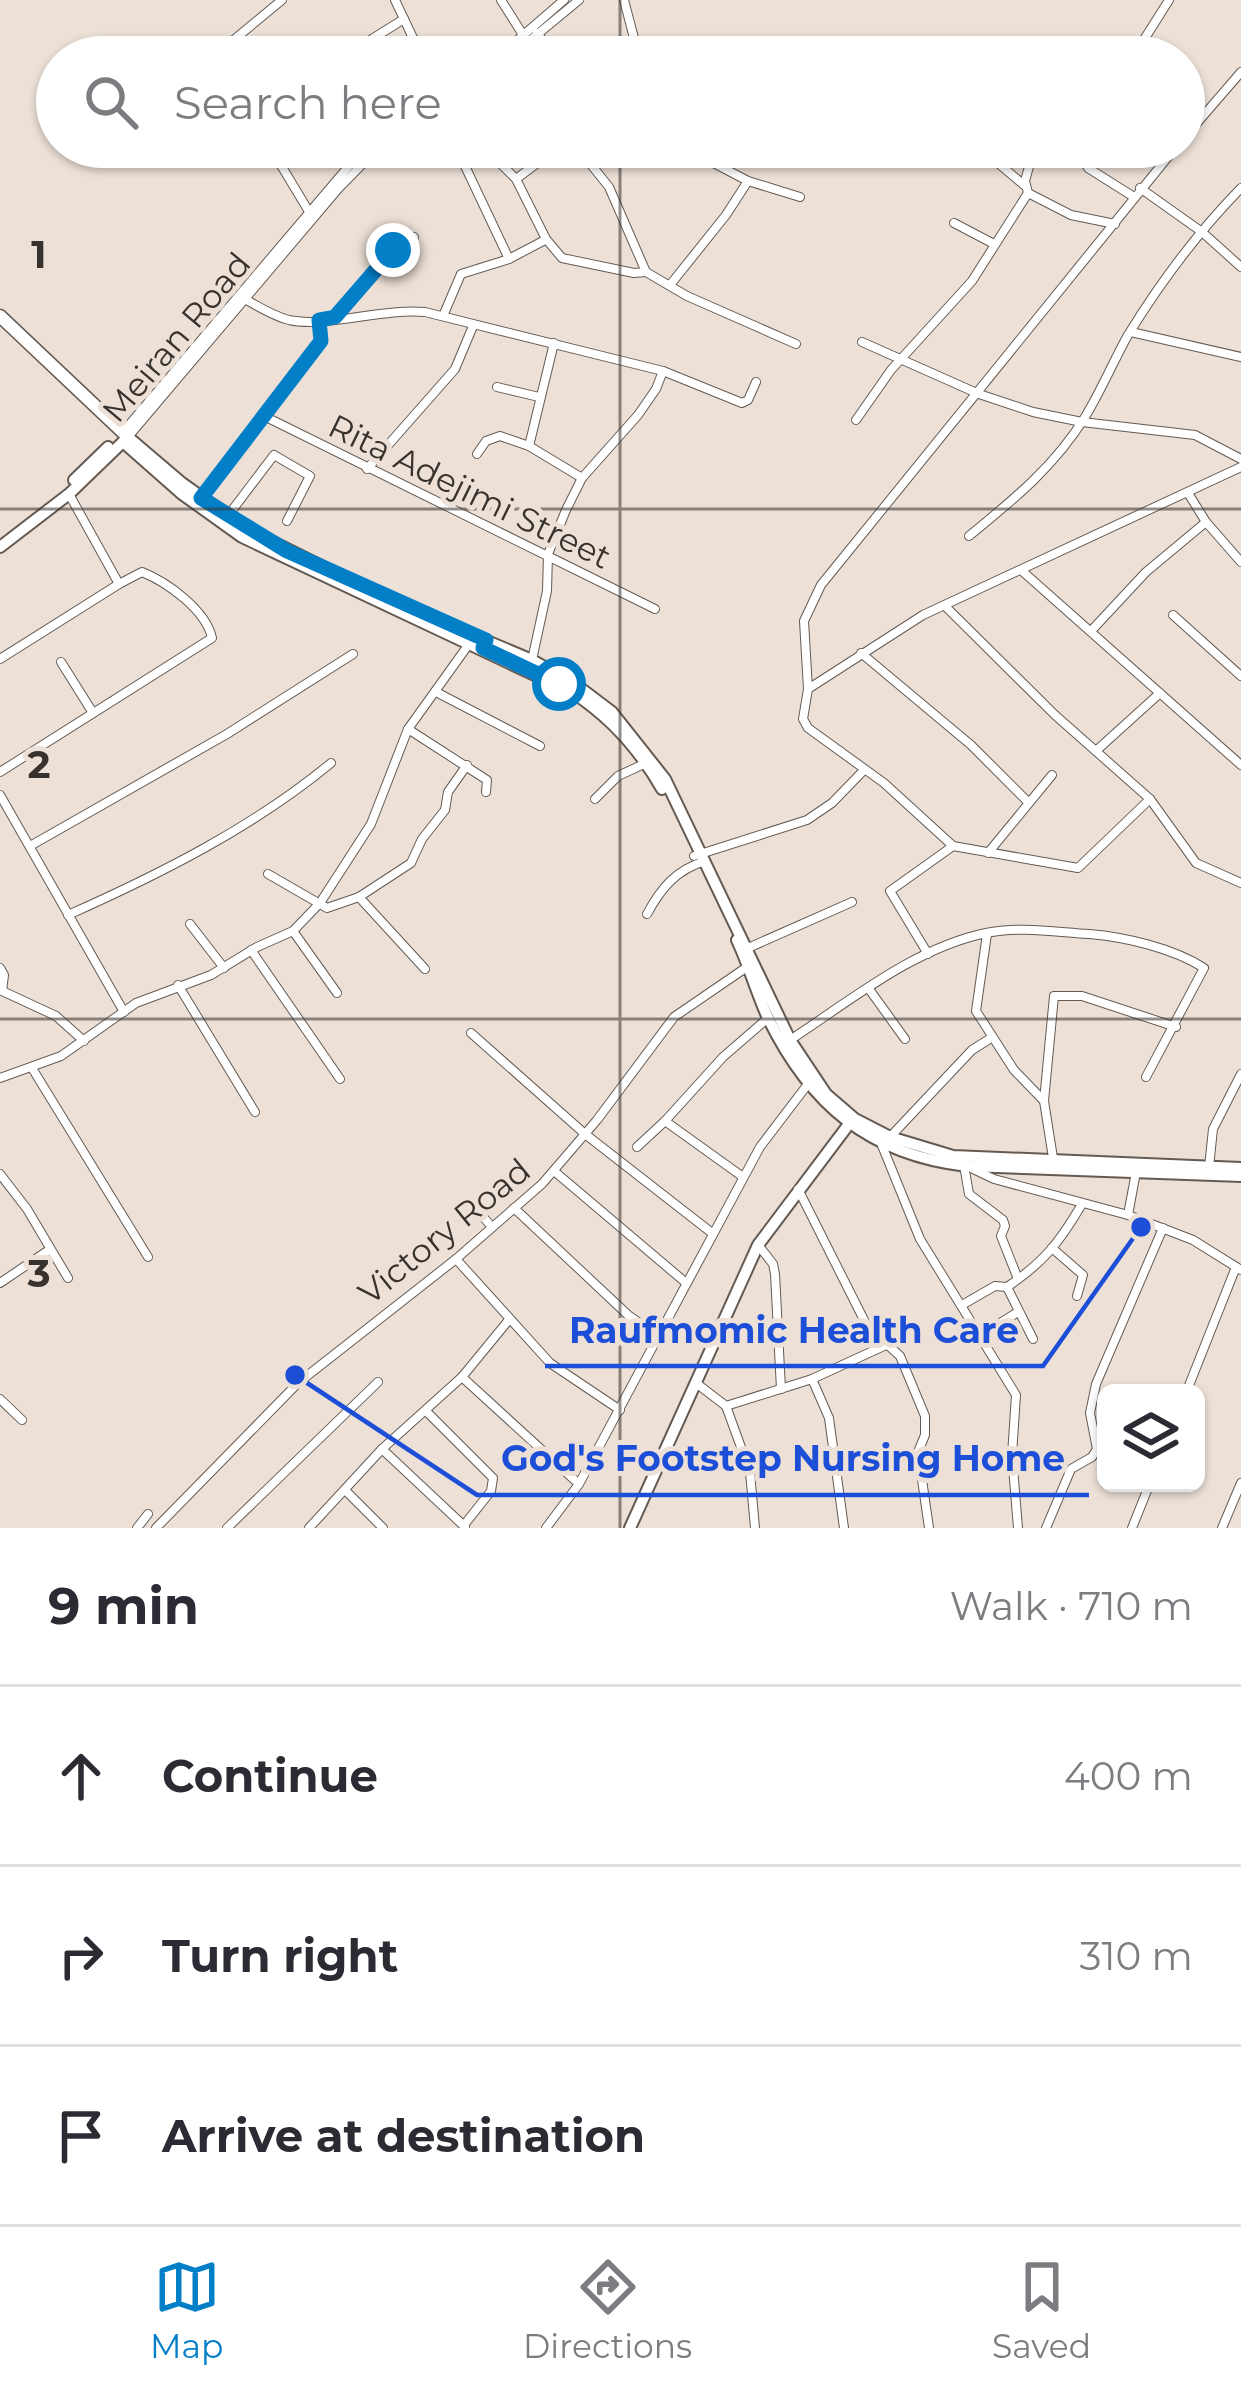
<!DOCTYPE html>
<meta charset="utf-8">
<style>
:root{--surface:#fff;--page:#f2f2f3;--text:#2b2b33;--muted:#7c7c81;--line:#e1e1e2;--accent:#037fc8}
body{margin:0;font-family:Montserrat,sans-serif;background:var(--page);color:var(--text)}
.controls{position:absolute;right:36px;bottom:36px;display:grid;overflow:hidden;border-radius:18px;box-shadow:0 3px 9px #0004}
.controls button{width:108px;height:108px;display:grid;place-items:center;padding:0;border:0;border-bottom:3px solid var(--line);background:var(--surface);color:var(--text);font:60px sans-serif}
.stop{position:absolute;width:36px;height:36px;margin:-27px;border:9px solid #037fc8;border-radius:50%;background:#fff}
.stop.end{background:#037fc8;border-color:#fff;box-shadow:0 3px 12px #0008}
.list{margin:0;padding:0;list-style:none}
h2{display:flex;justify-content:space-between;align-items:center;height:156px;margin:0;padding:0 48px;font-size:51px}
h2 small{font-size:39px;font-weight:400;color:var(--muted)}
.list li{display:grid;grid-template-columns:78px 1fr auto;gap:36px;align-items:center;box-sizing:border-box;height:180px;padding:0 48px;border-top:3px solid var(--line)}
.list b{display:block;font-size:45px;white-space:nowrap}
.list em{font-size:39px;font-style:normal;color:var(--muted)}
.icon{flex:none;width:66px;height:66px;fill:none;stroke:currentColor;stroke-width:2;stroke-linecap:round;stroke-linejoin:round}
.map{position:relative;flex:none;width:1241px;height:1528px;overflow:hidden}
.search{position:absolute;background:var(--surface);box-shadow:0 3px 9px #0004;left:36px;right:36px;top:36px;height:132px;display:flex;align-items:center;gap:30px;box-sizing:border-box;padding:0 42px;border-radius:66px;color:var(--muted);font-size:45px}
.sheet{height:696px;background:var(--surface)}
nav{display:flex;justify-content:space-around;align-items:center;box-sizing:border-box;height:168px;border-top:3px solid var(--line);background:var(--surface);font-size:33px;color:var(--muted)}
nav a{display:grid;justify-items:center;gap:6px}
nav .on{color:var(--accent)}
.map>svg:first-child{display:block}
</style>
<div class="map">
<svg width="1241" height="1528" viewBox="0 0 1241 1528">
<rect width="100%" height="100%" fill="#ede1d7"/>
<g fill="none" stroke-linecap="round" stroke-linejoin="round">
<defs>
<g id="street">
<polyline points="395,0 422,57"/>
<polyline points="501,0 523,35"/>
<polyline points="624,0 639,57"/>
<polyline points="537,33 556,57"/>
<polyline points="213,57 282,0"/>
<polyline points="343,57 404,19"/>
<polyline points="498,57 564,0"/>
<polyline points="510,57 579,0"/>
<polyline points="1133,57 1169,0"/>
<polyline points="1184,138 1241,72"/>
<polyline points="270,147 308,210"/>
<polyline points="484,147 516,179 546,239 562,258 634,273 646,272"/>
<polyline points="577,147 609,187 646,272 687,296 796,344"/>
<polyline points="683,147 748,181 800,197"/>
<polyline points="979,147 1024,185"/>
<polyline points="1086,147 1082,158 1088,168 1134,197"/>
<polyline points="516,179 559,147"/>
<polyline points="1140,188 1202,232 1241,267"/>
<polyline points="1028,193 1071,215 1115,224"/>
<polyline points="954,223 994,244"/>
<polyline points="509,259 545,240"/>
<polyline points="670,285 726,215 748,181"/>
<path d="M 245,299 C 259,307 273,316 289,320 C 325,328 383,308 425,312 L 663,371 L 742,403 L 748,400 L 756,382"/>
<polyline points="336,316 379,263 414,237"/>
<polyline points="443,316 461,274 509,259 456,147"/>
<polyline points="1131,332 1241,357"/>
<polyline points="862,342 979,394 1033,412 1082,422 1195,435 1241,459"/>
<polyline points="497,387 539,397"/>
<polyline points="264,416 655,609"/>
<polyline points="856,420 891,370 972,281 1028,193 1025,181 1030,163"/>
<polyline points="123,432 365,147"/>
<polyline points="128,437 338,189 379,147"/>
<polyline points="529,446 554,343"/>
<polyline points="477,454 486,441 500,436 529,446 582,478"/>
<polyline points="367,469 455,369 473,326"/>
<polyline points="1188,493 1206,522 1241,562"/>
<polyline points="201,498 321,341 319,320"/>
<polyline points="227,517 274,455 310,476 287,521"/>
<path d="M 969,536 C 1013,500 1055,466 1085,417 C 1101,391 1113,362 1128,335 C 1160,283 1198,232 1241,188"/>
<polyline points="1021,570 1241,765"/>
<polyline points="946,607 1055,715 1150,799 1196,863 1241,883"/>
<polyline points="1173,615 1241,676"/>
<polyline points="1091,631 1146,572 1206,522"/>
<polyline points="861,653 971,745 1028,802"/>
<polyline points="0,659 119,584 69,494"/>
<polyline points="532,660 547,591 548,554 566,510 582,478 638,415 656,389 663,371"/>
<polyline points="61,662 93,713"/>
<polyline points="808,689 804,621 821,585 1176,147"/>
<polyline points="436,692 540,746"/>
<polyline points="408,729 487,780 486,792"/>
<polyline points="1097,750 1160,693"/>
<path d="M 0,772 L 212,638 C 206,610 167,582 142,572 L 119,584"/>
<polyline points="0,795 124,1012"/>
<polyline points="595,799 618,776 646,763"/>
<polyline points="1150,799 1078,868 953,846 884,783 808,728 803,719 808,689 923,615 1241,467"/>
<polyline points="30,846 227,734 353,654"/>
<polyline points="988,853 1052,775"/>
<polyline points="694,856 807,820 832,803 864,770"/>
<polyline points="268,874 327,908 359,897 411,863 422,839 445,810 448,792 467,765"/>
<polyline points="359,897 425,969"/>
<path d="M 647,914 C 661,888 676,870 705,861"/>
<path d="M 68,915 C 160,874 254,827 331,763"/>
<polyline points="190,924 224,968"/>
<polyline points="293,931 337,993"/>
<polyline points="987,934 976,1011 1014,1070 1044,1101"/>
<polyline points="748,948 852,902"/>
<polyline points="251,950 340,1079"/>
<polyline points="928,954 890,891 953,846"/>
<polyline points="0,968 4,975 2,991"/>
<polyline points="178,985 255,1112"/>
<polyline points="869,989 905,1039"/>
<polyline points="0,990 56,1016 84,1041"/>
<polyline points="471,1033 585,1134 712,1233"/>
<path d="M 790,1040 C 850,1001 914,948 986,933 C 1019,926 1055,932 1089,934 C 1125,937 1173,948 1204,968 L 1146,1077"/>
<polyline points="32,1068 148,1257"/>
<polyline points="0,1078 61,1056 136,1003 211,975 257,947 293,931 320,903 371,824 408,729 469,644"/>
<polyline points="890,1137 972,1050 991,1038"/>
<polyline points="881,1143 920,1239 1016,1395 1012,1455 1018,1528"/>
<polyline points="637,1147 665,1121"/>
<polyline points="1053,1158 1044,1101 1054,996 1082,996 1176,1027"/>
<polyline points="964,1165 969,1194 1003,1220 1005,1226 1001,1236 1018,1279"/>
<polyline points="1209,1167 1213,1129 1241,1074"/>
<polyline points="973,1169 994,1179 1128,1215"/>
<polyline points="554,1171 685,1282"/>
<polyline points="1136,1172 1128,1215 1193,1240 1241,1270"/>
<polyline points="0,1174 27,1209 68,1278"/>
<polyline points="743,1177 665,1121 723,1057 768,1018"/>
<polyline points="798,1189 867,1326 900,1356 925,1416 925,1435 918,1452 929,1528"/>
<polyline points="469,1201 492,1227"/>
<polyline points="514,1208 628,1315 660,1337"/>
<polyline points="759,1246 773,1264 775,1274 781,1389"/>
<polyline points="1052,1248 1083,1275 1077,1296"/>
<polyline points="456,1259 550,1363 620,1410"/>
<polyline points="0,1283 49,1250"/>
<polyline points="962,1305 995,1286 1007,1287"/>
<polyline points="981,1335 1018,1312"/>
<path d="M 1033,1339 L 1007,1287 C 1044,1262 1059,1243 1082,1204"/>
<polyline points="462,1377 508,1321"/>
<polyline points="812,1379 829,1418 844,1528"/>
<polyline points="696,1383 726,1406 812,1379 886,1345"/>
<polyline points="1186,1393 1236,1267"/>
<polyline points="0,1399 22,1420"/>
<polyline points="726,1406 750,1472 755,1528"/>
<polyline points="426,1411 493,1478 491,1491 464,1525"/>
<polyline points="382,1449 465,1527"/>
<polyline points="345,1490 383,1528"/>
<polyline points="137,1528 148,1514"/>
<polyline points="156,1528 298,1383 456,1259 542,1184 597,1120 674,1017 747,967"/>
<polyline points="227,1528 378,1382"/>
<polyline points="309,1528 382,1449 462,1377 579,1484"/>
<polyline points="546,1528 579,1484 760,1147 808,1084"/>
<polyline points="1046,1528 1071,1469 1092,1457 1097,1449 1090,1413 1096,1384 1163,1228"/>
<polyline points="1132,1528 1150,1483"/>
<polyline points="1222,1528 1241,1483"/>
</g>
<g id="secondary">
<path d="M 123,442 L 182,494 L 242,537 L 575,694 C 611,718 641,752 662,789"/>
<polyline points="74,480 108,447"/>
<polyline points="0,547 69,494 128,437 182,483 245,528 392,601 532,660 575,684 612,712 665,779 790,1040 826,1094 855,1119 890,1137 953,1156 1241,1168"/>
<path d="M 737,940 C 749,965 756,992 768,1018 C 810,1104 869,1155 967,1166 L 1241,1176"/>
<polyline points="630,1528 758,1245 849,1124"/>
</g>
<polyline id="primary" points="0,316 128,437"/>
</defs>
<!-- street casing -->
<use href="#street" stroke="#655a52" stroke-width="10"/>
<!-- secondary casing -->
<use href="#secondary" stroke="#655a52" stroke-width="14"/>
<!-- primary casing -->
<use href="#primary" stroke="#655a52" stroke-width="15"/>
<!-- street -->
<use href="#street" stroke="#fff" stroke-width="8"/>
<!-- secondary -->
<use href="#secondary" stroke="#fff" stroke-width="10"/>
<!-- primary -->
<use href="#primary" stroke="#fff" stroke-width="12"/>
</g>
<g fill="none" stroke-linecap="round" stroke-linejoin="round">
<!-- route -->
<polyline stroke="#037fc8" stroke-width="15" points="393,250 335,317 319,320 321,341 201,498 287,551 486,640 483,648 559,684"/>
</g>
<!-- grid -->
<path fill="none" stroke="#37322e" stroke-width="3" stroke-opacity="0.55" d="M 620,0 L 620,57M 620,147 L 620,1528M 0,509 L 1241,509M 0,1019 L 1241,1019"/>
<g text-anchor="middle" stroke-width="10" stroke-linejoin="round" paint-order="stroke">
<!-- street labels -->
<g font-size="33" fill="#37322e" stroke="#ede1d7">
<text transform="translate(176 337) rotate(-50)" y="12">Meiran Road</text>
<text transform="translate(470 491) rotate(26)" y="12">Rita Adejimi Street</text>
<text transform="translate(444 1231) rotate(-39)" y="12">Victory Road</text>
</g>
</g>
<g font-size="39" text-anchor="middle" font-weight="bold" fill="#37322e" stroke="#ede1d7" stroke-width="10" stroke-linejoin="round" paint-order="stroke">
<text x="39" y="268">1</text>
<text x="39" y="778">2</text>
<text x="39" y="1287">3</text>
</g>
<!-- callouts -->
<path fill="none" stroke="#1d4ed8" stroke-width="4.5" d="M1141 1227L1043 1366H545M295 1375L477 1495H1089"/>
<g fill="#1d4ed8" stroke="#ede1d7" stroke-width="4.5">
<circle cx="1141" cy="1227" r="12"/>
<circle cx="295" cy="1375" r="12"/>
</g>
<g font-size="36" text-anchor="middle" font-weight="bold" fill="#1d4ed8" stroke="#ede1d7" stroke-width="10" stroke-linejoin="round" paint-order="stroke">
<text x="794" y="1343">Raufmomic Health Care</text>
<text x="783" y="1471">God's Footstep Nursing Home</text>
</g>
</svg>
<div class="controls">
<button><svg class="icon" aria-label="layers" viewBox="0 0 24 24"><path d="M12 4l9 5-9 5-9-5zM3 14l9 5 9-5"/></svg></button>
</div>
<div class="stop" style="left:559px;top:684px"></div>
<div class="stop end" style="left:393px;top:250px"></div>
<div class="search"><svg class="icon" aria-label="search" viewBox="0 0 24 24"><circle cx="10" cy="10" r="6"/><path d="M15 15l6 6"/></svg>Search here</div>
</div>
<section class="sheet">
<h2>9 min<small>Walk · 710 m</small></h2>
<ul class="list">
<li><svg class="icon" aria-label="ahead" viewBox="0 0 24 24"><path d="M12 20V5M6 11l6-6 6 6"/></svg><div><b>Continue</b></div><em>400 m</em></li>
<li><svg class="icon" aria-label="right" viewBox="0 0 24 24"><path d="M7 20v-9h11M14 6l5 5-5 5"/></svg><div><b>Turn right</b></div><em>310 m</em></li>
<li><svg class="icon" aria-label="arrive" viewBox="0 0 24 24"><path d="M6 21V4h12l-3 4 3 4H6"/></svg><div><b>Arrive at destination</b></div></li>
</ul>
</section>
<nav>
<a class="on"><svg class="icon" aria-label="map" viewBox="0 0 24 24"><path d="M3 6l6-2 6 2 6-2v14l-6 2-6-2-6 2zM9 4v14M15 6v14"/></svg>Map</a>
<a><svg class="icon" aria-label="directions" viewBox="0 0 24 24"><path d="M12 3l9 9-9 9-9-9zM9 14v-3h6M13 9l2 2-2 2"/></svg>Directions</a>
<a><svg class="icon" aria-label="saved" viewBox="0 0 24 24"><path d="M7 4h10v16l-5-4-5 4z"/></svg>Saved</a>
</nav>
